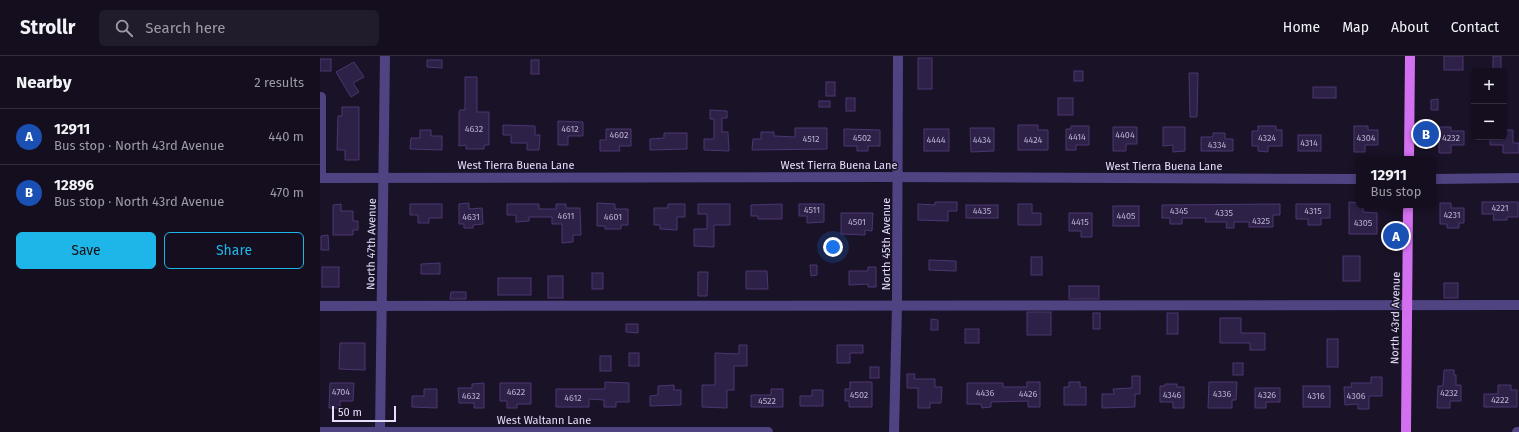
<!DOCTYPE html>
<meta charset="utf-8">
<style>
:root{--surface:#140e1e;--page:#211c2b;--text:#f1f3f6;--muted:#9d9ca4;--line:#332e3c;--accent:#1eb6e8}
body{margin:0;font-family:"Fira Sans",sans-serif;background:var(--page);color:var(--text)}
.controls{position:absolute;right:12px;top:12px;display:grid;overflow:hidden;border-radius:6px;box-shadow:0 1px 3px #0004}
.controls button{width:36px;height:36px;display:grid;place-items:center;padding:0;border:0;border-bottom:1px solid var(--line);background:var(--surface);color:var(--text);font:20px sans-serif}
.scale{position:absolute;left:12px;bottom:10px;width:64px;box-sizing:border-box;padding-left:4px;border:2px solid #e6defc;border-top:0;font-size:11px;line-height:14px;white-space:nowrap;color:#e6defc;-webkit-text-stroke:3px #1a1328;paint-order:stroke}
.you{position:absolute;left:513px;top:191px;width:14px;height:14px;margin:-10px;border:3px solid #fff;border-radius:50%;background:#1a73e8;box-shadow:0 0 0 6px #1a73e833}
.badge{display:grid;place-items:center;width:26px;height:26px;border-radius:50%;background:var(--accent);color:#fff;font-size:13px;font-weight:700}
.pin{position:absolute;translate:-50% -50%;border:2px solid #fff;box-shadow:0 1px 4px #0006}
.popup{position:absolute;left:1036px;top:100px;width:80px;height:52px;box-sizing:border-box;display:grid;place-content:center;border-radius:6px;background:var(--surface);filter:drop-shadow(0 1px 3px #0005);font-size:13px;white-space:nowrap;color:var(--muted)}
.popup b{font-size:15px;color:var(--text)}
.popup::after{content:'';position:absolute;left:50%;top:100%;margin-left:-8px;border:8px solid transparent;border-top-color:var(--surface)}
.list{margin:0;padding:0;list-style:none}
h2{display:flex;justify-content:space-between;align-items:center;height:52px;margin:0;padding:0 16px;font-size:17px}
h2 small{font-size:13px;font-weight:400;color:var(--muted)}
.list li{display:grid;grid-template-columns:26px 1fr auto;gap:12px;align-items:center;box-sizing:border-box;height:56px;padding:0 16px;border-top:1px solid var(--line)}
.list b{display:block;font-size:15px;white-space:nowrap}
.list p{margin:0;font-size:13px;white-space:nowrap;color:var(--muted)}
.list em{font-size:13px;font-style:normal;color:var(--muted)}
.actions{display:flex;gap:8px;padding:12px 16px}
.actions a{flex:1;padding:9px 0;border:1px solid var(--accent);border-radius:6px;text-align:center;font-size:14px;color:var(--accent)}
.actions .main{background:var(--accent);color:#111}
.icon{flex:none;width:22px;height:22px;fill:none;stroke:currentColor;stroke-width:2;stroke-linecap:round;stroke-linejoin:round}
.map{position:relative;flex:none;width:1199px;height:376px;overflow:hidden}
header{display:flex;align-items:center;gap:24px;box-sizing:border-box;height:56px;padding:0 20px;background:var(--surface);border-bottom:1px solid var(--line)}
header strong{font-size:19px}
nav{display:flex;gap:22px;margin-inline-start:auto;font-size:14px}
.search{width:280px;height:36px;background:var(--page);display:flex;align-items:center;gap:10px;box-sizing:border-box;padding:0 14px;border-radius:6px;color:var(--muted);font-size:15px}
main{display:flex}
aside{flex:1;background:var(--surface)}
.map>svg:first-child{display:block}
</style>
<header>
<strong>Strollr</strong>
<div class="search"><svg class="icon" aria-label="search" viewBox="0 0 24 24"><circle cx="10" cy="10" r="6"/><path d="M15 15l6 6"/></svg>Search here</div>
<nav><a>Home</a><a>Map</a><a>About</a><a>Contact</a></nav>
</header>
<main>
<aside>
<h2>Nearby<small>2 results</small></h2>
<ul class="list">
<li><span class="badge" style="background:#1a4fb4">A</span><div><b>12911</b><p>Bus stop · North 43rd Avenue</p></div><em>440 m</em></li>
<li><span class="badge" style="background:#1a4fb4">B</span><div><b>12896</b><p>Bus stop · North 43rd Avenue</p></div><em>470 m</em></li>
</ul>
<div class="actions"><a class="main">Save</a><a>Share</a></div>
</aside>
<div class="map">
<svg width="1199" height="376" viewBox="0 0 1199 376">
<rect width="100%" height="100%" fill="#1a1328"/>
<!-- building -->
<g fill="#2e2147" stroke="#4a3671">
<rect x="1124" y="0" width="19" height="14"/>
<rect x="1173" y="0" width="8" height="15"/>
<rect x="598" y="2" width="14" height="31"/>
<rect x="0" y="3" width="11" height="12"/>
<polygon points="107,4 122,4 122,12 107,11"/>
<rect x="211" y="4" width="8" height="14"/>
<polygon points="34,6 44,21 33,27 39,36 31,41 16,16"/>
<rect x="754" y="15" width="9" height="10"/>
<polygon points="869,17 878,17 877,61 870,61"/>
<polygon points="145,21 157,21 157,56 169,56 169,89 164,89 164,93 146,93 146,89 139,90 139,56 140,54 145,54"/>
<rect x="506" y="26" width="9" height="14"/>
<rect x="993" y="31" width="23" height="11"/>
<rect x="526" y="42" width="9" height="13"/>
<rect x="738" y="42" width="15" height="17"/>
<polygon points="1118,43 1118,54 1111,54 1111,44"/>
<rect x="499" y="45" width="11" height="6"/>
<polygon points="22,51 39,51 39,104 25,104 25,94 17,94 18,60 22,60"/>
<polygon points="390,54 407,55 407,62 402,62 402,76 408,76 409,95 384,94 384,83 394,83 394,63 390,63"/>
<polygon points="238,65 263,66 263,80 248,80 248,89 238,89"/>
<polygon points="183,69 215,70 215,79 220,79 219,94 207,94 207,87 191,87 191,79 183,79"/>
<polygon points="698,69 718,69 718,74 728,74 728,94 698,94"/>
<polygon points="751,70 769,70 769,89 756,89 756,94 746,94 746,73 751,73"/>
<polygon points="938,70 956,70 956,74 962,74 962,90 948,90 948,96 938,95 938,90 932,90 932,75 938,75"/>
<polygon points="1034,70 1048,70 1048,74 1058,74 1058,89 1045,89 1045,96 1034,96"/>
<polygon points="793,71 817,71 817,88 806,88 806,95 793,95"/>
<polygon points="843,71 865,71 865,95 853,96 853,89 843,90"/>
<polygon points="1119,71 1131,71 1131,75 1144,75 1144,89 1131,89 1131,97 1119,97"/>
<polygon points="475,72 507,72 507,93 432,94 433,83 441,83 441,76 454,76 454,80 475,81"/>
<polygon points="650,72 674,72 674,95 651,96"/>
<polygon points="286,73 311,73 311,90 299,90 300,95 280,95 280,84 286,84"/>
<polygon points="524,73 560,74 560,90 548,90 548,95 537,95 537,90 524,90"/>
<rect x="604" y="73" width="25" height="22"/>
<polygon points="100,74 111,74 111,80 122,80 122,94 90,93 91,82 100,82"/>
<polygon points="1184,74 1193,74 1193,87 1199,87 1199,97 1183,97 1183,89 1170,89 1170,81 1184,81"/>
<polygon points="344,77 367,77 367,93 330,94 330,83 344,82"/>
<polygon points="893,77 905,77 905,83 913,83 913,95 881,95 881,81 893,81"/>
<rect x="978" y="79" width="23" height="16"/>
<polygon points="615,146 637,146 637,155 628,155 628,165 598,164 598,148 615,149"/>
<polygon points="1029,146 1039,147 1039,149 1043,149 1043,156 1057,157 1057,178 1029,178"/>
<polygon points="1162,146 1198,146 1198,161 1187,161 1187,164 1173,164 1174,158 1162,158"/>
<polygon points="149,147 149,153 162,152 163,168 153,169 153,172 144,172 144,168 139,168 139,148"/>
<polygon points="277,147 295,148 295,153 308,153 308,169 301,169 301,173 285,173 285,170 277,170"/>
<polygon points="1120,147 1131,147 1131,152 1144,152 1144,167 1139,167 1139,172 1127,172 1127,168 1120,168"/>
<polygon points="21,148 21,155 33,155 33,165 38,165 38,174 33,174 33,179 13,179 13,149"/>
<polygon points="90,148 122,148 122,162 109,162 109,167 98,167 98,159 90,159"/>
<polygon points="187,148 219,148 219,153 236,153 236,148 246,148 246,152 260,152 261,179 253,179 253,186 242,187 242,168 232,168 232,161 209,161 209,165 196,166 196,159 187,159"/>
<polygon points="348,148 365,148 365,161 357,161 357,174 340,173 340,169 334,169 334,152 348,152"/>
<polygon points="378,148 410,148 410,169 394,169 394,191 374,190 374,173 387,173 387,158 378,158"/>
<polygon points="462,148 462,163 438,163 438,160 431,160 431,149"/>
<polygon points="479,148 504,148 504,166 487,167 487,160 479,160"/>
<polygon points="698,148 712,148 712,157 721,157 721,169 698,169"/>
<polygon points="960,148 960,159 953,159 953,171 929,171 929,166 914,166 914,172 906,172 907,166 885,166 886,162 862,162 862,168 850,168 850,162 842,162 842,149"/>
<polygon points="976,148 1010,148 1010,162 1001,162 1001,169 988,169 988,163 976,163"/>
<rect x="646" y="149" width="32" height="13"/>
<rect x="793" y="150" width="26" height="20"/>
<polygon points="521,157 553,157 552,175 545,174 545,179 521,178"/>
<polygon points="749,157 772,157 772,181 761,181 761,175 749,175"/>
<polygon points="8,179 9,194 1,194 1,180"/>
<rect x="1023" y="200" width="17" height="25"/>
<rect x="711" y="201" width="11" height="18"/>
<polygon points="609,204 636,205 636,215 609,214"/>
<polygon points="120,207 120,218 101,218 101,208"/>
<polygon points="490,209 497,209 497,219 491,220"/>
<rect x="2" y="211" width="17" height="20"/>
<polygon points="548,211 556,211 556,231 548,231 548,228 529,229 529,215 548,215"/>
<polygon points="426,215 447,215 448,233 426,233"/>
<polygon points="378,216 388,216 387,240 378,240"/>
<rect x="272" y="217" width="11" height="16"/>
<rect x="228" y="220" width="15" height="22"/>
<rect x="178" y="222" width="33" height="17"/>
<rect x="1124" y="227" width="14" height="15"/>
<rect x="749" y="230" width="30" height="13"/>
<polygon points="131,236 146,236 146,243 130,243"/>
<rect x="707" y="256" width="24" height="23"/>
<rect x="773" y="257" width="7" height="16"/>
<rect x="847" y="257" width="11" height="21"/>
<polygon points="900,262 921,262 921,277 945,277 945,294 930,294 930,287 900,287"/>
<polygon points="611,263 618,264 618,274 611,274"/>
<polygon points="306,268 318,268 318,277 306,276"/>
<rect x="645" y="273" width="14" height="14"/>
<rect x="1007" y="283" width="11" height="28"/>
<polygon points="20,287 45,287 45,314 19,313"/>
<polygon points="419,289 427,289 427,310 414,310 414,334 407,334 407,352 382,351 382,329 395,329 395,297 419,298"/>
<polygon points="517,289 543,289 543,297 530,297 530,307 517,307"/>
<rect x="309" y="297" width="10" height="13"/>
<rect x="280" y="300" width="11" height="15"/>
<rect x="913" y="307" width="10" height="12"/>
<rect x="550" y="311" width="9" height="11"/>
<polygon points="1124,314 1134,314 1134,319 1136,319 1136,329 1141,329 1141,345 1130,345 1130,352 1117,352 1118,330 1123,330"/>
<polygon points="587,318 595,318 594,323 615,323 615,331 622,331 621,347 610,347 610,352 598,352 598,332 587,332"/>
<polygon points="812,320 820,320 820,338 815,338 815,351 782,352 782,338 794,338 793,333 812,332"/>
<polygon points="1051,321 1062,321 1062,340 1049,340 1049,353 1038,353 1038,348 1025,349 1024,331 1032,331 1031,327 1051,327"/>
<polygon points="285,326 309,327 309,346 296,346 296,351 284,351 284,344 269,343 269,351 236,351 236,333 285,333"/>
<polygon points="530,326 552,326 552,351 529,351 529,345 525,345 525,333 530,333"/>
<polygon points="707,326 720,326 720,351 708,351 708,345 671,346 671,351 662,352 661,348 647,348 647,327 683,327 683,331 707,331"/>
<polygon points="749,326 760,326 760,331 766,331 766,349 744,349 744,331 749,331"/>
<polygon points="889,326 917,326 916,344 912,344 912,352 888,352"/>
<polygon points="10,327 34,327 33,345 20,345 20,352 9,352"/>
<polygon points="164,327 164,352 154,352 154,347 139,347 138,332 152,332 152,328"/>
<polygon points="180,327 211,327 211,348 197,348 197,352 187,352 187,345 180,345"/>
<polygon points="845,328 857,328 857,331 864,331 864,352 853,352 853,346 840,346 840,330 845,330"/>
<polygon points="354,329 354,334 361,334 361,349 330,350 330,340 338,339 338,330"/>
<polygon points="1178,329 1191,329 1191,334 1197,334 1197,351 1164,351 1164,338 1178,338"/>
<rect x="983" y="330" width="27" height="21"/>
<polygon points="935,332 960,332 960,346 946,346 946,352 935,352"/>
<polygon points="104,333 117,333 117,352 92,351 92,340 104,340"/>
<polygon points="451,333 463,333 463,351 431,351 431,339 451,339"/>
<polygon points="492,334 503,334 503,350 480,350 480,340 492,340"/>
</g>
<g fill="none" stroke-linecap="round" stroke-linejoin="round">
<!-- minor -->
<g stroke="#4f4382" stroke-width="10">
<polyline points="1,41 1,122"/>
<polyline points="0,122 560,121 1039,123"/>
<polyline points="1113,123 1199,122"/>
<polyline points="0,250 1199,249"/>
<polyline points="0,376 448,376"/>
<polyline points="60,376 65,0"/>
<polyline points="574,376 577,249 578,0"/>
<polyline points="1197,376 1199,376"/>
</g>
<!-- major -->
<g stroke="#d370f0" stroke-width="10">
<polyline points="1089,103 1090,0"/>
<polyline points="1086,376 1088,149"/>
</g>
</g>
<g text-anchor="middle" stroke-width="3" stroke-linejoin="round" paint-order="stroke">
<!-- number labels -->
<g font-size="9" fill="#b8afcf">
<text x="154" y="76">4632</text>
<text x="250" y="76">4612</text>
<text x="299" y="82">4602</text>
<text x="805" y="82">4404</text>
<text x="757" y="84">4414</text>
<text x="542" y="85">4502</text>
<text x="947" y="85">4324</text>
<text x="1046" y="85">4304</text>
<text x="1131" y="85">4232</text>
<text x="491" y="86">4512</text>
<text x="616" y="87">4444</text>
<text x="662" y="87">4434</text>
<text x="713" y="87">4424</text>
<text x="989" y="90">4314</text>
<text x="897" y="92">4334</text>
<text x="1180" y="155">4221</text>
<text x="492" y="157">4511</text>
<text x="662" y="158">4435</text>
<text x="859" y="158">4345</text>
<text x="993" y="158">4315</text>
<text x="904" y="160">4335</text>
<text x="1132" y="162">4231</text>
<text x="246" y="163">4611</text>
<text x="806" y="163">4405</text>
<text x="151" y="164">4631</text>
<text x="293" y="164">4601</text>
<text x="941" y="168">4325</text>
<text x="537" y="169">4501</text>
<text x="760" y="169">4415</text>
<text x="1043" y="170">4305</text>
<text x="21" y="339">4704</text>
<text x="196" y="339">4622</text>
<text x="665" y="340">4436</text>
<text x="1129" y="340">4232</text>
<text x="708" y="341">4426</text>
<text x="902" y="341">4336</text>
<text x="539" y="342">4502</text>
<text x="852" y="342">4346</text>
<text x="947" y="342">4326</text>
<text x="151" y="343">4632</text>
<text x="996" y="343">4316</text>
<text x="1036" y="343">4306</text>
<text x="253" y="345">4612</text>
<text x="1180" y="347">4222</text>
<text x="447" y="348">4522</text>
</g>
<!-- street labels -->
<g font-size="11" fill="#e6defc" stroke="#1a1328">
<text x="196" y="113">West Tierra Buena Lane</text>
<text x="519" y="113">West Tierra Buena Lane</text>
<text x="844" y="114">West Tierra Buena Lane</text>
<text transform="translate(51 188) rotate(-89)" y="4">North 47th Avenue</text>
<text transform="translate(566 188) rotate(-90)" y="4">North 45th Avenue</text>
<text transform="translate(1075 262) rotate(-89)" y="4">North 43rd Avenue</text>
<text x="224" y="368">West Waltann Lane</text>
</g>
</g>
</svg>
<div class="controls">
<button>+</button>
<button>−</button>
</div>
<div class="scale">50 m</div>
<div class="you"></div>
<div class="pin badge" style="left:1076px;top:180px;background:#1a4fb4">A</div>
<div class="popup"><b>12911</b>Bus stop</div>
<div class="pin badge" style="left:1106px;top:78px;background:#1a4fb4">B</div>
</div>
</main>
